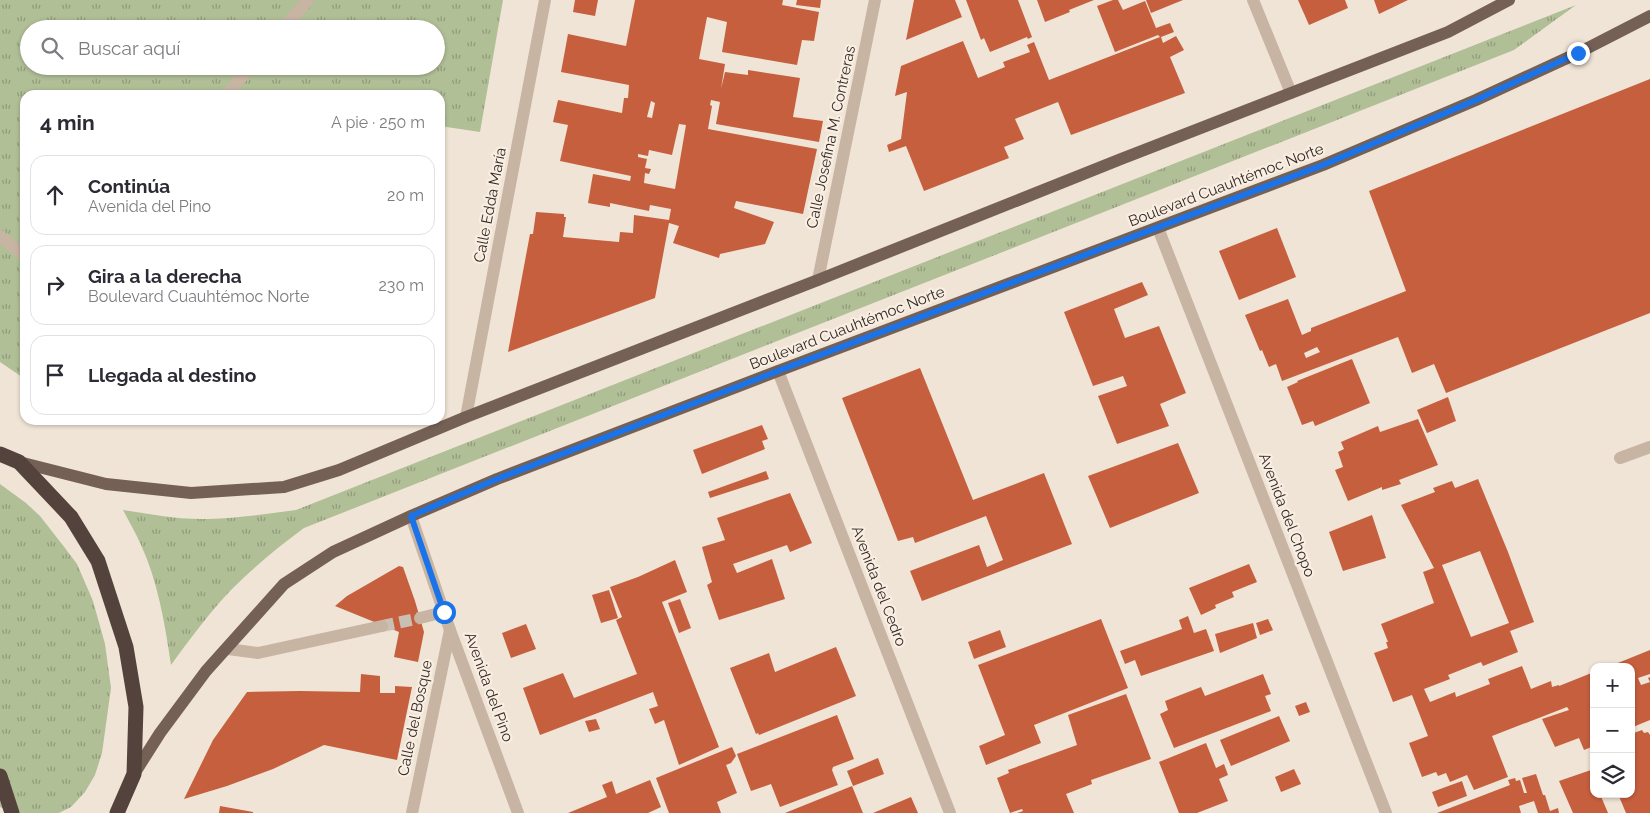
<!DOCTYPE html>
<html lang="es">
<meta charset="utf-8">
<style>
:root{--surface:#fff;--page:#f7f7f7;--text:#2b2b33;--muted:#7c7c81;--line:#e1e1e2}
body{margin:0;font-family:Raleway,sans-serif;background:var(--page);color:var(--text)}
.controls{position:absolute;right:15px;bottom:15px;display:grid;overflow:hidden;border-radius:10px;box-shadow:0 1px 4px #0004}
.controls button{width:45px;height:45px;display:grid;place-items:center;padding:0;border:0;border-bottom:1px solid var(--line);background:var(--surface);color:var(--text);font:25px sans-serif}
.stop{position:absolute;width:15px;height:15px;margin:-11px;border:4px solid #1a73e8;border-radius:50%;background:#fff}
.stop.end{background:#1a73e8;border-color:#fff;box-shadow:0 1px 5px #0008}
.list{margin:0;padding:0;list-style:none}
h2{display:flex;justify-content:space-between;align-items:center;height:65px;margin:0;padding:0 20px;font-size:21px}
h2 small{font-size:16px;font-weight:400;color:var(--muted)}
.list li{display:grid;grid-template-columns:32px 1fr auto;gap:15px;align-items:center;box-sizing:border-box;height:80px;margin:0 10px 10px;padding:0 10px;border:1px solid var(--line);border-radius:15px}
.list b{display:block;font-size:19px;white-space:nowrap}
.list p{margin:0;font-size:16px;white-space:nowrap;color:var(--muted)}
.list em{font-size:16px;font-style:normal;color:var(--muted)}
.icon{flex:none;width:28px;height:28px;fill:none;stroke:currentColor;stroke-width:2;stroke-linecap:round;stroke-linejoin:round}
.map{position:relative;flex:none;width:1650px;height:813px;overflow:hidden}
.search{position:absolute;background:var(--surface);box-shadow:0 1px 4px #0004;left:20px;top:20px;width:425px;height:55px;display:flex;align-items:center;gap:12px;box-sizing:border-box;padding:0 18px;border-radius:28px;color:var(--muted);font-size:19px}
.panel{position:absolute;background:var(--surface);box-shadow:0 1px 4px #0004;left:20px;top:90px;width:425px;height:335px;border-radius:15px}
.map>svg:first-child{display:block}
</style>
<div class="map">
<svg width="1650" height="813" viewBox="0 0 1650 813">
<defs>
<pattern id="grass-tufts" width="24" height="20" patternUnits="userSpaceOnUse" patternTransform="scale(1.25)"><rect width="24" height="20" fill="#b1bf97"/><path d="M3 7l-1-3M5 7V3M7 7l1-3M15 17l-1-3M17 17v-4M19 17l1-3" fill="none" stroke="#919b7b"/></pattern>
</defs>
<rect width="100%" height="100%" fill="#f0e4d6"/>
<!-- grass -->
<g fill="url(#grass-tufts)" fill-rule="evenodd">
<path d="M 0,0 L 503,0 L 480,132 L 440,126 L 440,95 L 25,95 L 25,379 L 0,362 ZM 29,29 L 436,29 L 436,66 L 29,66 Z"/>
<path d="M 1576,5 L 1514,50 L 304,528 C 278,547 254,567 231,590 C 209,613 190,639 171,665 C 165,624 158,582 141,545 C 136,533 129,522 123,510 C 151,514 179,520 208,519 C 237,518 267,514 296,510 Z"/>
<polygon points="0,484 26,503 40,516 65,548 77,564 93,601 105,644 111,688 102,753 95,775 85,792 71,807 59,813 13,813 0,807"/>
</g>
<!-- building -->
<g fill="#c65f3e" fill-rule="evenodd">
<polygon points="575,0 598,0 595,16 573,12"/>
<path d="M 635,0 L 783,0 L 782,5 L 819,12 L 814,41 L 802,40 L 797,65 L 722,52 L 727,22 L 707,17 L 699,59 L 725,64 L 721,89 L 725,72 L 748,75 L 748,70 L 800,78 L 793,117 L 823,121 L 819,142 L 716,124 L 720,102 L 711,100 L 710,105 L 712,106 L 708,129 L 817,149 L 803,214 L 736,201 L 734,208 L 774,222 L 765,244 L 720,254 L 719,258 L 673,243 L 679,226 L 669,223 L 655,298 L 508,352 L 530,234 L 533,234 L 536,212 L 564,214 L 564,217 L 566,217 L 563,237 L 619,242 L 620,232 L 633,233 L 634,215 L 669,220 L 671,209 L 650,205 L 649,211 L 610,203 L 610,207 L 588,203 L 593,174 L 630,181 L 631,176 L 560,161 L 568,125 L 553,122 L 558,100 L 622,113 L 624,98 L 628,98 L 629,85 L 561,72 L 568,34 L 626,46 ZM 651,101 L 655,103 L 652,118 L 647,117 ZM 679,124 L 686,125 L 675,189 L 644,183 L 645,173 L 649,174 L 651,169 L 645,168 L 647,159 L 638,157 L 638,154 L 648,156 L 649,150 L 672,155 Z"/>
<polygon points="797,0 821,0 820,8 796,5"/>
<polygon points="914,0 955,0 962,17 906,40"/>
<polygon points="966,0 1018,0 1032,37 1028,39 1027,37 990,52 984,38 981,40"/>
<polygon points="1037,0 1094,0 1069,10 1070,12 1045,22"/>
<polygon points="1113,0 1118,0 1123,10 1145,1 1156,28 1170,23 1174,32 1161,37 1163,43 1176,36 1184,50 1170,57 1185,93 1071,135 1058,102 1015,119 1024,139 1004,147 1009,158 924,191 906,146 889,152 887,145 901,139 907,92 895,96 901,66 963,41 978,78 1005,67 1003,62 1030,52 1027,45 1034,42 1049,80 1160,37 1158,35 1115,52 1097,6"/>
<polygon points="1146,0 1183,0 1151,13"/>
<polygon points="1298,0 1345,0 1348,8 1309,25"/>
<polygon points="1374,0 1408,0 1379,14"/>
<path d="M 1650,79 L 1650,313 L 1446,393 L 1434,364 L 1412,373 L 1398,337 L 1282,381 L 1276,364 L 1269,367 L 1262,350 L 1260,351 L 1245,315 L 1288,299 L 1302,335 L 1311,331 L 1311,328 L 1406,291 L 1369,191 ZM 1317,347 L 1320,352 L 1306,358 L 1304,353 Z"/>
<polygon points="1277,228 1296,277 1239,300 1219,251"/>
<polygon points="1142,282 1148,295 1114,309 1125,338 1159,326 1186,393 1160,404 1169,426 1117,444 1098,396 1127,386 1123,376 1093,386 1064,312"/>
<polygon points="1352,359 1370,403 1315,426 1313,421 1302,425 1287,387 1298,382 1297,381"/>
<polygon points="920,368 973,500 1044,473 1072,544 922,601 910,571 979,545 987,567 1003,560 986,516 915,543 913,537 898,541 842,398"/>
<polygon points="1448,397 1456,421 1427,433 1417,410"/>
<polygon points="1418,419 1438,465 1399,480 1401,484 1382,490 1382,487 1348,501 1335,470 1343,467 1338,452 1344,449 1341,442 1378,426 1380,432"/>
<polygon points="762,425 768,439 762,441 765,449 702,474 693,450"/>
<polygon points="1178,443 1199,493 1110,528 1088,476"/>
<polygon points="766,471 769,479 710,498 708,492"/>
<path d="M 1478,479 L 1508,552 L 1534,622 L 1510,631 L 1518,652 L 1483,666 L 1481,662 L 1448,675 L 1450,679 L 1424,689 L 1430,702 L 1455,692 L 1456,697 L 1490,684 L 1488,679 L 1522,666 L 1531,689 L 1551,681 L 1552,687 L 1559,685 L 1559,686 L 1594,672 L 1594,746 L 1584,750 L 1579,738 L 1555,747 L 1542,719 L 1569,710 L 1567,707 L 1492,736 L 1508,777 L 1474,790 L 1467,775 L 1450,782 L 1446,773 L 1438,776 L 1436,772 L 1422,777 L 1409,743 L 1428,736 L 1412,695 L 1393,702 L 1374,653 L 1388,648 L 1386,642 L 1388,642 L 1381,624 L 1434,603 L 1423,572 L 1434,568 L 1401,505 L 1435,492 L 1433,488 L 1452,481 L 1455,488 ZM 1480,551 L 1509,623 L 1471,637 L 1442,565 Z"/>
<polygon points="790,493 812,543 790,552 787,545 733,564 737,573 772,559 785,599 719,620 707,585 712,582 702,547 725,540 717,518"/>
<polygon points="1372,515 1386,558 1343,571 1329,532"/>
<polygon points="675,560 687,592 662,602 719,747 679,765 664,720 655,724 649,709 658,706 653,692 540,735 523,688 563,673 574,698 637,674 616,620 622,617 610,587 638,577"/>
<polygon points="1249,564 1257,582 1232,592 1234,597 1215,605 1216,608 1201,615 1189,588"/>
<polygon points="399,566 403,567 415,601 424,632 418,662 394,657 399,632 335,606 347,596"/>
<polygon points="609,590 618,618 601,623 592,595"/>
<polygon points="680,599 691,628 679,633 668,603"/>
<polygon points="1188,616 1194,633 1206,629 1214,651 1141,676 1135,660 1125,664 1120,651 1182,629 1179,620"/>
<polygon points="1101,619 1128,688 1034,725 1041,743 986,765 979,746 1005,735 978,665"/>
<polygon points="1268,619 1273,630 1260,635 1256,623"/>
<polygon points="1253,623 1257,638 1220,653 1215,634"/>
<polygon points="526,624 536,649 511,658 502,633"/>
<polygon points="1000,630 1006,647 974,659 968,642"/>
<polygon points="836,647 856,696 759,735 758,733 756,734 730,668 769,653 775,672"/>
<polygon points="1650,650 1650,674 1638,678 1641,685 1650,682 1648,678 1650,677 1650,720 1633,727 1631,722 1631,667 1608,667"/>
<polygon points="361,674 380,676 380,693 395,693 395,686 412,687 397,760 324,745 273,769 227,786 184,799 213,740 247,692 300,691 360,692"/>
<polygon points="1263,674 1271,694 1265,696 1271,711 1174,748 1160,714 1168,710 1165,701 1201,687 1205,696"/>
<polygon points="1126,694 1151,759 1091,780 1092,784 1066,794 1074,813 1017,813 1023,811 1022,809 1010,813 997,778 1009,773 1008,770 1077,745 1068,715"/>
<polygon points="1306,702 1310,712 1299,716 1295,706"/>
<polygon points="837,715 854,759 833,767 832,770 838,785 780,807 771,784 751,791 737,754"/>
<polygon points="1279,716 1290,741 1231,766 1220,740"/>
<polygon points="596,719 600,729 589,732 585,721"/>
<polygon points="1642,730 1644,733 1648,732 1650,735 1650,813 1626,813 1618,794 1631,794 1631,734"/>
<polygon points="1206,743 1216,768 1224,764 1228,775 1219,779 1228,801 1197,813 1179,813 1159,762"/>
<polygon points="732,747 736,756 731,763 726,765 737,793 717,802 721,813 669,813 656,778"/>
<polygon points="878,758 884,774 853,786 847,771"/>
<polygon points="1294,769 1301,784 1281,792 1275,777"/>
<polygon points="1591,770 1594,777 1594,794 1600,794 1608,813 1573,813 1559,781"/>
<polygon points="1536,774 1543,795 1545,795 1550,811 1558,808 1559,813 1538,813 1534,801 1519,806 1521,813 1437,813 1510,785 1508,780 1515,778 1516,781 1520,780 1524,793 1527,793 1522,778"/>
<polygon points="650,780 661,807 648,813 568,813 607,797 602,785 612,781 616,794"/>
<polygon points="1462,781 1467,796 1438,807 1432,792"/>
<polygon points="852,786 863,813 785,813"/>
<polygon points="911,797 918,813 873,813"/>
<polygon points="220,806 253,812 253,813 219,813"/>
</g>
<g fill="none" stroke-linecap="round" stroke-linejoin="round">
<!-- minor-tunnel -->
<polyline stroke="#cabfb3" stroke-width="12" stroke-dasharray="12 6" stroke-linecap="butt" points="382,626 420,618"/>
<!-- minor -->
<g stroke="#c8b4a3" stroke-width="12">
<polyline points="1253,0 1291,93"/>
<polyline points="283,29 308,0"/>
<polyline points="228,95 230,91 251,66"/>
<polyline points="1158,228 1386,813"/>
<polyline points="0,236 25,256"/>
<polyline points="818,280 875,0"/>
<polyline points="778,371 950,813"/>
<polyline points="466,417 545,0"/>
<polyline points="1620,458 1650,447"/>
<polyline points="411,516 450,630 518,813"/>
<polyline points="420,618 444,612"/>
<polyline points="228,649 258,653 382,626"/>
<polyline points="412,813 450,630"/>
</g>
<!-- major -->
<g stroke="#756055" stroke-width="12">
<polyline points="19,462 106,484 191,493 284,487 339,470 466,417 818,280 1121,159 1448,32 1509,0"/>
<polyline points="134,774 160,733 206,671 284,584 333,552 411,516 497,479 778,371 1323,165 1476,100 1578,53 1650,16"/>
</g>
<!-- highway -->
<g stroke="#54433c" stroke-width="15">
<polyline points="0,454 19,462 71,517 98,561 126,647 136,707 134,774 117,813"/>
<polyline points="0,776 12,813"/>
</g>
</g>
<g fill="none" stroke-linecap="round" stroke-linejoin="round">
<!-- route -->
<polyline stroke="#1a73e8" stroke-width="6" points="444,612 411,516 497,479 778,371 1323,165 1476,100 1578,53"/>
</g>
<g text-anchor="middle" stroke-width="4.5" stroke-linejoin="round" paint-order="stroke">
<!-- street labels -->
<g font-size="15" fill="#332925" stroke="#f9eee2">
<text transform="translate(831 137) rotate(-78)" y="5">Calle Josefina M. Contreras</text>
<text transform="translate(1226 185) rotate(-21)" y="5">Boulevard Cuauhtémoc Norte</text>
<text transform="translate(490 205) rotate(-79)" y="5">Calle Edda María</text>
<text transform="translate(847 328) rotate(-21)" y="5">Boulevard Cuauhtémoc Norte</text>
<text transform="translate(1287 515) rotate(69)" y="5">Avenida del Chopo</text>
<text transform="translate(879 586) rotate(69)" y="5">Avenida del Cedro</text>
<text transform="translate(489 687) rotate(70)" y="5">Avenida del Pino</text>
<text transform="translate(415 718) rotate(-78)" y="5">Calle del Bosque</text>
</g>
</g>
</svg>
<div class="controls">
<button>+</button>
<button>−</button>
<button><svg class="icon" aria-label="layers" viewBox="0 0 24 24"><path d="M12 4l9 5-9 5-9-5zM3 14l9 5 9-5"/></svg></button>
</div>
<div class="stop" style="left:444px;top:612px"></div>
<div class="stop end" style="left:1578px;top:53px"></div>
<div class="search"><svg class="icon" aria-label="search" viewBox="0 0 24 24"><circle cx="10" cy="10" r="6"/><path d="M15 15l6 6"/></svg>Buscar aquí</div>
<section class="panel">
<h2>4 min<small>A pie · 250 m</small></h2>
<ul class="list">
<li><svg class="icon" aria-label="ahead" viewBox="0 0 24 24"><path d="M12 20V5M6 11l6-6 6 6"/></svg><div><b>Continúa</b><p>Avenida del Pino</p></div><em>20 m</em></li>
<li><svg class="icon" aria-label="right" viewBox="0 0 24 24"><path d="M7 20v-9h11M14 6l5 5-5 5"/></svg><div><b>Gira a la derecha</b><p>Boulevard Cuauhtémoc Norte</p></div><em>230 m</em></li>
<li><svg class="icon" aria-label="arrive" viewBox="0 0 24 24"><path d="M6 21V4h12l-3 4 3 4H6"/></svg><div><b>Llegada al destino</b></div></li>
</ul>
</section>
</div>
